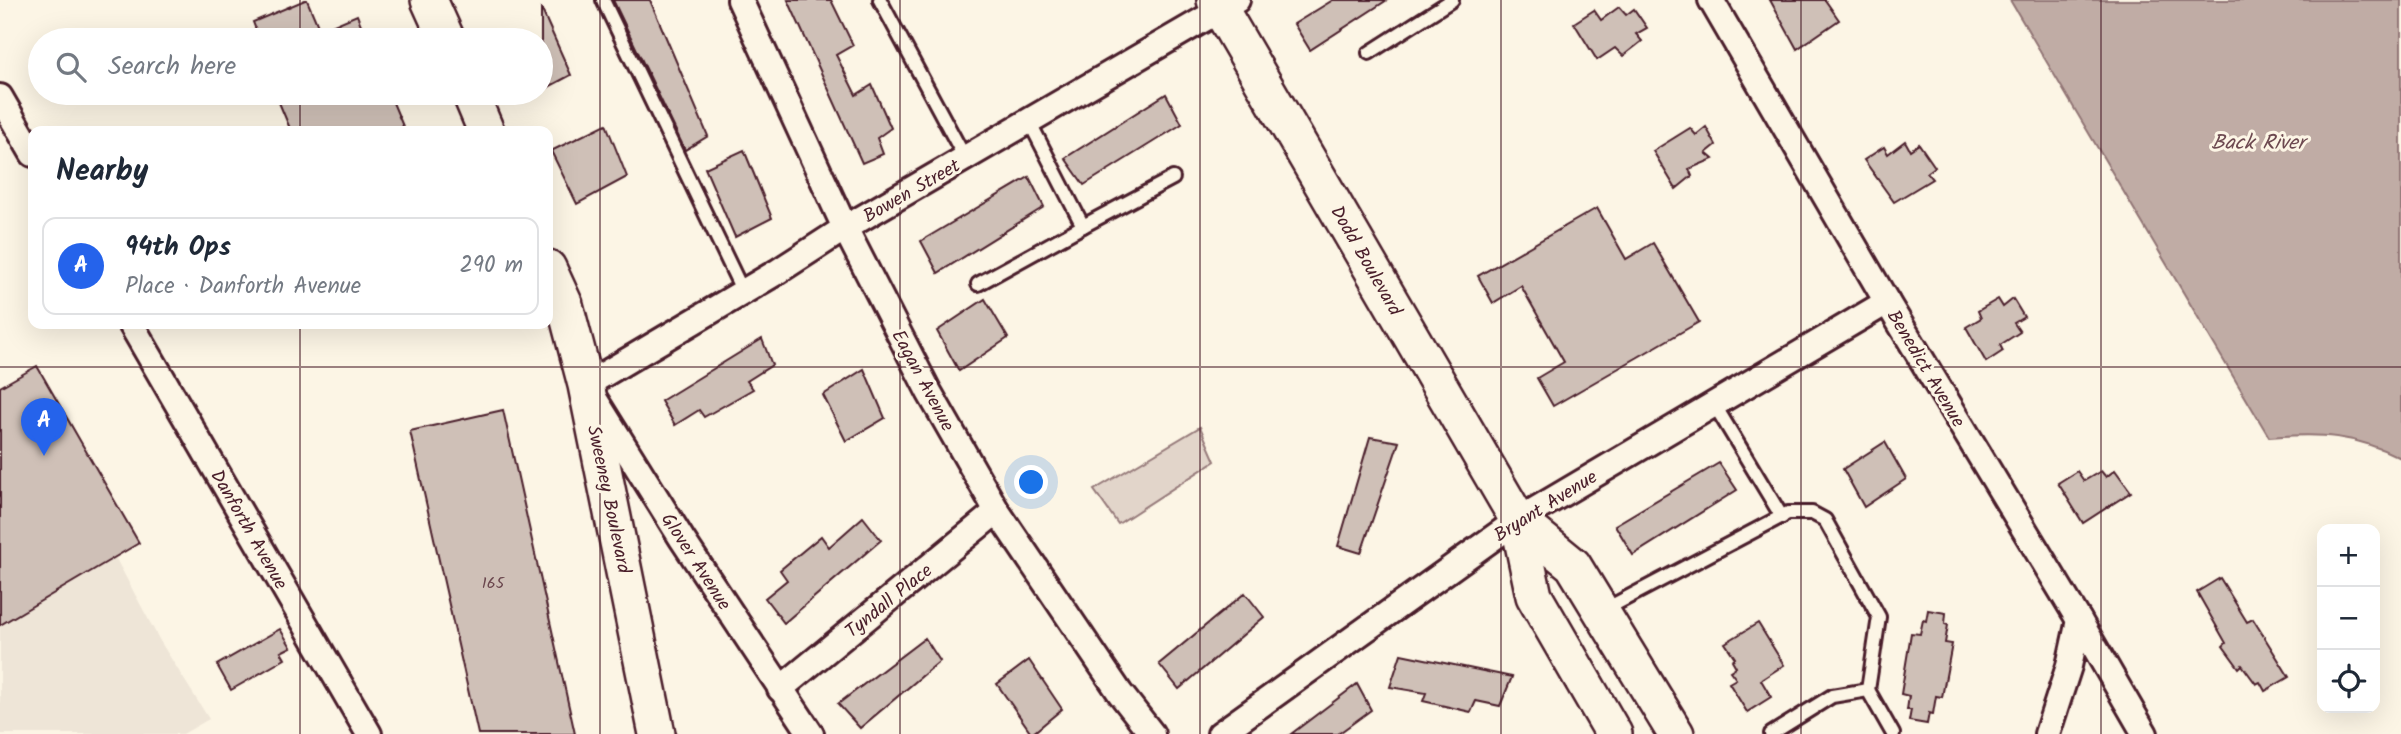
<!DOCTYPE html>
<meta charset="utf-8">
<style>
:root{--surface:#fff;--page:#f6f6f7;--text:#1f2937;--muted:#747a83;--line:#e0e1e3;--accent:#2563eb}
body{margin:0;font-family:Kalam,sans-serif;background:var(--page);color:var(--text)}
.controls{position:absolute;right:21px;bottom:21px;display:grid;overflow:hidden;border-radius:14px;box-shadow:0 7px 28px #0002}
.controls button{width:63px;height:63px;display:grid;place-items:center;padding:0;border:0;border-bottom:2px solid var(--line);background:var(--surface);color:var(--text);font:35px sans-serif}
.you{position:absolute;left:1032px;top:483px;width:24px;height:24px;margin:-18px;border:5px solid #fff;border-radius:50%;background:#1a73e8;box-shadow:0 0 0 10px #1a73e833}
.badge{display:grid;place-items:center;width:46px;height:46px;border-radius:50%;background:var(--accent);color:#fff;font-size:23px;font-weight:700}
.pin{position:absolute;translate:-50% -58px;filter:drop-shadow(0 2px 4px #0008)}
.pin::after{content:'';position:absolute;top:37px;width:24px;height:21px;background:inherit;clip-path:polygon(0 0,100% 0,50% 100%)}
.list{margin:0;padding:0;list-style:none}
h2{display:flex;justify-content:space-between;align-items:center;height:91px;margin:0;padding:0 28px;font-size:30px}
h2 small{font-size:23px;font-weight:400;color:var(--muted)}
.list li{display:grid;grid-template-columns:46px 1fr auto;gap:21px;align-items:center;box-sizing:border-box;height:98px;margin:0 14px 14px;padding:0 14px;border:2px solid var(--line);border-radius:14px}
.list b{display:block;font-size:26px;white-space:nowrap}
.list p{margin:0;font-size:23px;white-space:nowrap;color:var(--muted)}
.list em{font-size:23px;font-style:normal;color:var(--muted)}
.icon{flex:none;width:38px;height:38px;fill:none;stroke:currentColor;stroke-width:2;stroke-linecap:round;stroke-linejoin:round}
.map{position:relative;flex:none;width:2401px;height:734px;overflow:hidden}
.search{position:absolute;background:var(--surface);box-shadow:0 7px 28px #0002;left:28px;top:28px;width:525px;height:77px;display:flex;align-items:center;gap:18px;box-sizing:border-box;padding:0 24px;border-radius:38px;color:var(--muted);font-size:26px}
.panel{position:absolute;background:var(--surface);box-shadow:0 7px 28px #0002;left:28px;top:126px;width:525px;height:203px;border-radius:14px}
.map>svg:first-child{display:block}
</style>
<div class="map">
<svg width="2401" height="734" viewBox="0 0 2401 734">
<rect width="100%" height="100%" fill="#fcf5e5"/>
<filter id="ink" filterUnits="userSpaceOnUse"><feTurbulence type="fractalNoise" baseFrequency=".0143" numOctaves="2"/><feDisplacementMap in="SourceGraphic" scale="14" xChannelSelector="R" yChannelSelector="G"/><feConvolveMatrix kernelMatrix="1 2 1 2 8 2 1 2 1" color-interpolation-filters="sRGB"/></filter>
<g filter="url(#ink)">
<!-- built -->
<polygon fill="#eee5d7" points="115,557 160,641 209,719 183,734 0,734 0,625"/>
<!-- green -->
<polygon fill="#e2d5ca" stroke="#967a7a" stroke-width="2" points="1200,427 1215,461 1118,524 1094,490"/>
<!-- water -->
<path fill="#c0aca5" stroke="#917474" stroke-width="2" d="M 2010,0 L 2401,0 L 2401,458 C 2354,434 2320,433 2269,437 Z"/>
<!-- building -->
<g fill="#cfc0b7" stroke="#4a1f2b" stroke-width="2">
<polygon points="305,0 307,0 320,31 357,15 367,40 260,40 253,22"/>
<polygon points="613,0 650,0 708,136 685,150"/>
<polygon points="788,0 831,0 853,45 836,55 856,95 872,85 891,128 877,138 883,154 862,163"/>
<polygon points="1333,0 1387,0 1310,50 1294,24"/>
<polygon points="1770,0 1825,0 1839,20 1797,49"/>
<polygon points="1619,7 1626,15 1634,9 1647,28 1636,34 1642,41 1623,56 1615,48 1597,60 1574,23 1594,10 1601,20"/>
<polygon points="541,8 571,75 541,91"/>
<polygon points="275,93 389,93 405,131 291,131"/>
<polygon points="1166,94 1182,124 1084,185 1065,158"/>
<polygon points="606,124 627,177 577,204 551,151"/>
<polygon points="1706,127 1716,145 1706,153 1713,159 1689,169 1692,176 1676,189 1653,151 1690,128 1696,135"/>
<polygon points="1905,141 1910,150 1919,144 1935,167 1927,173 1932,179 1894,202 1864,160 1884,147 1888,154"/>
<polygon points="744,150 772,218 735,237 705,168"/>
<polygon points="1029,177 1044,207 938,273 921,241"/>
<polygon points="1597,208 1626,259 1653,243 1699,322 1553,406 1537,378 1564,362 1521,286 1493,303 1478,276"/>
<polygon points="985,299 1008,338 959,371 937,331"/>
<polygon points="1998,299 2003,307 2013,299 2024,317 2014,323 2020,332 2000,345 2003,351 1986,362 1966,327 1981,318 1978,311"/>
<polygon points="762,339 772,365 747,381 753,389 704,417 699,410 675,425 661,401"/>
<polygon points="37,366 139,543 0,625 0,387"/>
<polygon points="864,369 885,418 846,441 823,395"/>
<polygon points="503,410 575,734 478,734 410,431"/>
<polygon points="1370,437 1399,442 1361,553 1338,546"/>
<polygon points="1885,442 1906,479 1864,507 1843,469"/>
<polygon points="1719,463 1737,490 1633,555 1615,525"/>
<polygon points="2115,470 2131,492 2083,523 2058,483 2077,471 2084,481 2101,471 2106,477"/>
<polygon points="863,517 881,540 784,623 765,598 787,580 780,570 821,536 829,547"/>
<polygon points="2220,578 2247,622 2253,619 2289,677 2265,691 2260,682 2256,684 2242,665 2239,668 2223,646 2226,643 2197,592"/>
<polygon points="1245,593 1264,617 1179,689 1159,664"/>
<polygon points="1928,610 1946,613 1945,624 1948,625 1945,643 1952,644 1942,697 1936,696 1933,714 1929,713 1927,724 1909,721 1911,710 1907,710 1909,696 1901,694 1911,633 1920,634 1923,620 1926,621"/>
<polygon points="1758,623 1784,665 1761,680 1771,697 1747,712 1729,683 1736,679 1730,671 1736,667 1732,660 1735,658 1725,643"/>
<polygon points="280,629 291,647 281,652 285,659 231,690 217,665"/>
<polygon points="925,638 940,661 860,728 838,704"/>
<polygon points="1401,654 1512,677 1500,706 1476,701 1471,712 1423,701 1426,693 1390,687"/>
<polygon points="1029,660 1062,709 1032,734 997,684"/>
<polygon points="1357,684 1371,710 1338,734 1291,734"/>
</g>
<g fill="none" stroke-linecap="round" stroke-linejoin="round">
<defs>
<g id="lane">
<polyline points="603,0 743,292"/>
<polyline points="880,0 965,158"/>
<polyline points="1369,53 1452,0"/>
<polyline points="1029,121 1083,226 1173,178"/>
<polyline points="978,284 1083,226"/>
<polyline points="1714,404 1782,517"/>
<polyline points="1602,611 1788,513 1812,513 1825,520 1879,617 1868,690"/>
<polyline points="1771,734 1832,696 1868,690 1893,734"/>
</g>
<g id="street">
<polyline points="740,0 845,228 929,392 997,511 1120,693 1152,734"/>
<polyline points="1711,0 1887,302 2079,620 2145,734"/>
<polyline points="0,97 33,154"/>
<polyline points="131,324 369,734"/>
<polyline points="780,689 997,511"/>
<polyline points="811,734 682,539 586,385 777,272 845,228 1237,0"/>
<polyline points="1220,734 1518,520 1887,302"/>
<polyline points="2047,734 2069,666 2079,620"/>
</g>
<g id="secondary">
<polyline points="429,0 447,40"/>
<polyline points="1215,0 1518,520 1534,596 1614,734"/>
<polyline points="470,93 486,131"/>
<polyline points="548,268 565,305 586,385 657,734"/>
<polyline points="1518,520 1573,565 1676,734"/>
</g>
</defs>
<!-- lane casing -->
<use href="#lane" stroke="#4a1f2b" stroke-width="18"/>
<!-- street casing -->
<use href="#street" stroke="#4a1f2b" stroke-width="30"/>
<!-- secondary casing -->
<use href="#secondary" stroke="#4a1f2b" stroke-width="40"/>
<!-- lane -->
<use href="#lane" stroke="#fcf5e5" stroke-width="12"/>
<!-- street -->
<use href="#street" stroke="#fcf5e5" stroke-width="24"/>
<!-- secondary -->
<use href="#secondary" stroke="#fcf5e5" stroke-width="35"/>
</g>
</g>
<!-- grid -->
<path fill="none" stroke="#4a1f2b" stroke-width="2" stroke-opacity="0.55" d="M 300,0 L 300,40M 600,0 L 600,734M 900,0 L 900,734M 1200,0 L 1200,734M 1501,0 L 1501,734M 1801,0 L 1801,734M 2101,0 L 2101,734M 300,93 L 300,131M 300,324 L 300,734M 0,367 L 2401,367"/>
<g text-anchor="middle" stroke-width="6" stroke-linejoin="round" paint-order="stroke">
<!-- number labels -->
<g font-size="16" fill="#6b474e">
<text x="493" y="588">165</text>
</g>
<!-- street labels -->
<g font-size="19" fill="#4a1f2b" stroke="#fcf5e5">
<text transform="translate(911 190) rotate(-30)" y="7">Bowen Street</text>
<text transform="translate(1367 260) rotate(60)" y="7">Dodd Boulevard</text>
<text transform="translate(1927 368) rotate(59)" y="7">Benedict Avenue</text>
<text transform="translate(924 380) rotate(62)" y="7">Eagan Avenue</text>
<text transform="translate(610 499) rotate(78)" y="7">Sweeney Boulevard</text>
<text transform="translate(1545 505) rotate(-32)" y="7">Bryant Avenue</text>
<text transform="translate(250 529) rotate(60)" y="7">Danforth Avenue</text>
<text transform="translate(697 561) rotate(57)" y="7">Glover Avenue</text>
<text transform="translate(888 600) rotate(-39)" y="7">Tyndall Place</text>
</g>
<!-- water labels -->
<g font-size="21" font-style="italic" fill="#6d4950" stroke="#fcf5e5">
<text x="2258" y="149">Back River</text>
</g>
</g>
</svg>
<div class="controls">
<button>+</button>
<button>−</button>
<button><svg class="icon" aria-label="locate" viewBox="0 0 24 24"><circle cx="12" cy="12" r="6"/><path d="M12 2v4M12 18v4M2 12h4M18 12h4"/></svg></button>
</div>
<div class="you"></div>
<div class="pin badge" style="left:44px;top:456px">A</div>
<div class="search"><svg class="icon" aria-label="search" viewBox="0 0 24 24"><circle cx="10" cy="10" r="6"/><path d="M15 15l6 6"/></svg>Search here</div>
<section class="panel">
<h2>Nearby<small></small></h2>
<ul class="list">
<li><span class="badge">A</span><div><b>94th Ops</b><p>Place · Danforth Avenue</p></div><em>290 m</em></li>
</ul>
</section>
</div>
